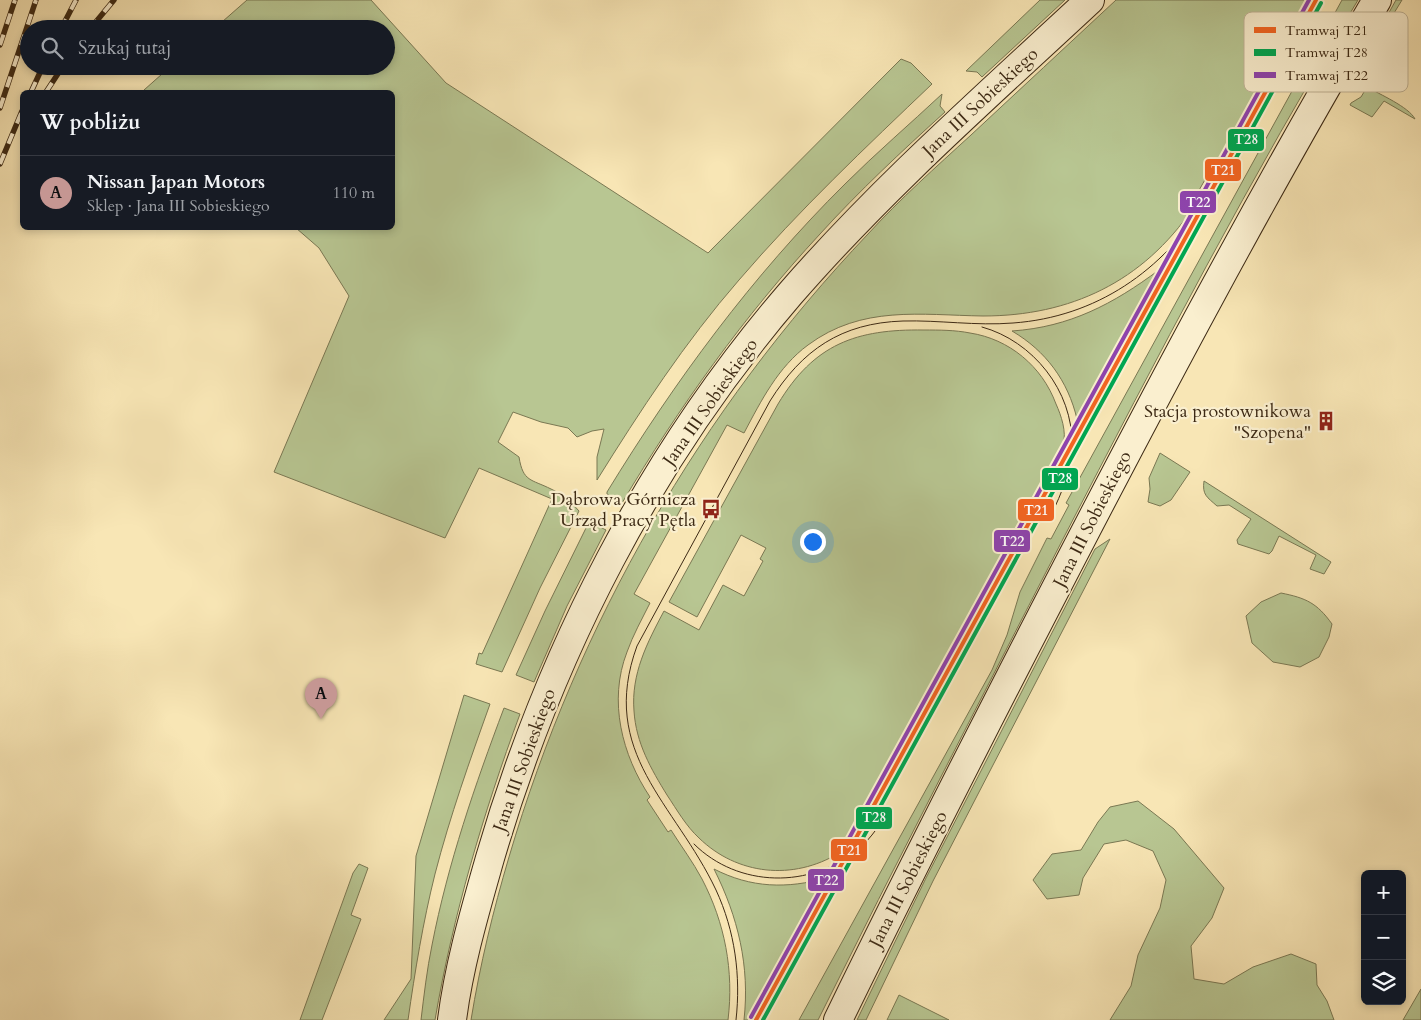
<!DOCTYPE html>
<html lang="pl">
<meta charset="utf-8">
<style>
:root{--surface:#171b24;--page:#20242c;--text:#f1f3f6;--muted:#9ea1a6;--line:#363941;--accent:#c59692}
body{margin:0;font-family:Cardo,serif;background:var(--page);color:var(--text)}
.controls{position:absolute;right:15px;bottom:15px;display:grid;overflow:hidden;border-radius:8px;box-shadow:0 2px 8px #0003}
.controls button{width:45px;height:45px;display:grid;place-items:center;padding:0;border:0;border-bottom:1px solid var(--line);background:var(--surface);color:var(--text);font:25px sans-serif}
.you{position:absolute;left:812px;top:541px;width:18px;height:18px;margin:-12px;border:4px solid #fff;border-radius:50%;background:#1a73e8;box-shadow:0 0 0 8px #1a73e833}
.badge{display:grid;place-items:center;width:32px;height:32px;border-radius:50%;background:var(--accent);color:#111;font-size:16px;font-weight:700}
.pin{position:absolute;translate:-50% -41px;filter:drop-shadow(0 1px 2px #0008)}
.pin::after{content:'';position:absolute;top:26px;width:18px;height:15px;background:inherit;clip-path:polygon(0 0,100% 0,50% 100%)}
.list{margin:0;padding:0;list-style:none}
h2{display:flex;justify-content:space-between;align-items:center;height:65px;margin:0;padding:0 20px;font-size:21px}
h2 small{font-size:16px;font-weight:400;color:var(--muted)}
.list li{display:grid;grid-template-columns:32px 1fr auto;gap:15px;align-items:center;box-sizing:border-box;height:75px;padding:0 20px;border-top:1px solid var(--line)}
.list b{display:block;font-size:19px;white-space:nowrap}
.list p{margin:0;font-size:16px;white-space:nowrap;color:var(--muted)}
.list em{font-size:16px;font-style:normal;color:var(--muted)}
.icon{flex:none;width:28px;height:28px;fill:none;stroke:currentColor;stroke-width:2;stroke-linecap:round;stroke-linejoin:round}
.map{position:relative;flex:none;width:1421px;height:1020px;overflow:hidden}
.search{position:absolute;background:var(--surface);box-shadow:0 2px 8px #0003;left:20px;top:20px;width:375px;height:55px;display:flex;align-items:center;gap:12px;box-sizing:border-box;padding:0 18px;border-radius:28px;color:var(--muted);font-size:19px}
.panel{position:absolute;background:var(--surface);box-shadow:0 2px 8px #0003;left:20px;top:90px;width:375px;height:140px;border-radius:8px}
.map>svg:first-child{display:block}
</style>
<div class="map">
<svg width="1421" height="1020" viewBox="0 0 1421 1020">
<rect width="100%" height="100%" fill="#f8e6b5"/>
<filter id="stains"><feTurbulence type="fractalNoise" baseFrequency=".004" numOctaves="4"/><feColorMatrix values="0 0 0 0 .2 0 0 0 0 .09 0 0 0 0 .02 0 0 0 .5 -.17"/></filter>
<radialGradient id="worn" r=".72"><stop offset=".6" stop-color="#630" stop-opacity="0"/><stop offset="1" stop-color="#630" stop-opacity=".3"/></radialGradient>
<!-- green -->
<g fill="#b8c692" stroke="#7a7853">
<path d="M 247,0 L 371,0 L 446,83 L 708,253 L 901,59 L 911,63 L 932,84 C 866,147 799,210 739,280 C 685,342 640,411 597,480 L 597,457 L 604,429 L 592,431 L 577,437 L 568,428 L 541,422 L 513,412 L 498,442 L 519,457 C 523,482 531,479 551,489 C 562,494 571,502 579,511 L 540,588 L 502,672 L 476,664 L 479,653 L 482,654 L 552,499 L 479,468 L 445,538 L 274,472 L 349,296 L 319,248 L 296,228 L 392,228 L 392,92 L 146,92 L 144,90 L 171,66 L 386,66 L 386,29 L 214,29 Z"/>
<polygon points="1040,0 1065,0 982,77 977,72 966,71"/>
<path d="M 1116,0 L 1307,0 L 1213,173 L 1210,171 L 1190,206 L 1193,208 C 1143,282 1070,316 983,316 C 920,315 862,305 808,345 C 778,367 761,401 744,433 L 727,425 L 634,594 L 650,603 C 642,619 633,635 627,652 C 608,701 622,755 650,797 L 647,800 L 668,832 L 671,830 C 681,846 693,862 702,879 C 725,923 734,971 728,1020 L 471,1020 C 480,965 493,911 509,857 C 578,623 700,411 868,234 C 900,199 936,167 971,135 C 1019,90 1068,45 1116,0 Z"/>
<path d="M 1342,0 L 1358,0 C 1252,175 1157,357 1063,539 C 981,699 898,859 818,1020 L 799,1020 L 992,670 L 1007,635 L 1020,592 L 1047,538 L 1051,539 L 1069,505 L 1066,503 Z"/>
<polygon points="1396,0 1402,0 1380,36 1382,25"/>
<path d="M 1367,87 C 1379,94 1409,107 1415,119 L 1384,101 L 1372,117 L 1350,105 L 1351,103 L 1361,97 Z"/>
<path d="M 942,94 L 940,106 L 945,112 C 902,151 859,191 820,234 C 744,316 679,407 622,503 L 607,494 L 607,492 C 675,381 752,276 845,184 C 876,153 910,124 942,94 Z"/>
<path d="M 1159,270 L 1077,419 C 1068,381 1046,351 1012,331 C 1070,327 1113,304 1159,270 Z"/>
<path d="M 924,330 C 939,330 955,330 970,333 C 1009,339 1042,366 1056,404 C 1061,415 1067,432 1063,445 L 839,853 C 793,881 737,875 699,838 C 686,826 677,810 667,795 C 651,769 636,743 634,711 C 631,674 647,643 664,611 L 699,630 L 723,585 L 744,596 L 763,561 L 760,559 L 766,548 L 741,535 L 697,617 L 669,602 L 778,404 C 814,344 856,329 924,330 Z"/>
<polygon points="1160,453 1190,472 1171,500 1160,506 1148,502 1150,489 1149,478"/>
<path d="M 1204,481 L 1331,562 L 1324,574 L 1310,569 L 1316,555 L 1279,536 L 1272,551 L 1269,554 L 1238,544 L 1237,540 L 1251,519 L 1229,505 L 1217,506 C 1207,497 1202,495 1204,481 Z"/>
<polygon points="590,522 606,530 567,606 534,682 516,675 545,611 586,528"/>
<polygon points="1110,539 933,881 866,1020 857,1020 926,878 1095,549"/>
<path d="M 1281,593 C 1306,598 1317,603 1332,624 L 1329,637 L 1319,657 L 1300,667 L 1273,662 L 1252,643 L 1246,616 L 1261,602 Z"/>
<path d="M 464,695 L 490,704 C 470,760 450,816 435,874 C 423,922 415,971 408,1020 L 384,1020 L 411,979 L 416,856 Z"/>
<path d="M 504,708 L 520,714 C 483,814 453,915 435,1020 L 421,1020 C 424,995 427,969 432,945 C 448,863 475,785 504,708 Z"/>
<polygon points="1138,801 1174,829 1224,888 1212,918 1191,946 1194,979 1224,984 1253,967 1291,954 1316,964 1317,985 1327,1001 1334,1020 1110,1020 1131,986 1138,955 1160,908 1166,880 1153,851 1126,840 1104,844 1083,878 1079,895 1047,899 1033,880 1052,854 1081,850 1098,822 1110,807"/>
<polygon points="359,864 368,868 351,915 361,919 322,1020 300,1020 353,873"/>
<path d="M 714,869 C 751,888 787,889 826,878 L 748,1020 L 744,1020 C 750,966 738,917 714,869 Z"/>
<polygon points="1421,989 1421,1020 1403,1020"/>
<polygon points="899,995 949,1020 887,1020"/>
</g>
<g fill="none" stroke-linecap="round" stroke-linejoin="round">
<defs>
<g id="secondary">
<path d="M 452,1020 C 459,965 475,911 490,858 C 550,652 650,457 790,294 C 882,188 988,95 1090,0"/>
<path d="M 838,1020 C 908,876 981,733 1055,590 C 1158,391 1263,193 1377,0"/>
</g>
</defs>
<!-- secondary casing -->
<use href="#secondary" stroke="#3c2914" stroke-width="30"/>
<!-- secondary -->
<use href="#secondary" stroke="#faefcf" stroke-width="28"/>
<!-- tram -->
<g stroke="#3c2914" stroke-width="1">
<path d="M 982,327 C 1033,341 1073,391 1072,445 C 1071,470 1062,493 1051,515"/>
<path d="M 694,844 C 738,888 811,889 858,849 C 872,838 881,823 890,807"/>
<path d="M 736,1020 C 741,976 735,931 716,890 C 675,803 598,753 637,646 L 770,401 C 802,350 841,323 903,321 C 939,320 976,326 1013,323 C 1096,317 1163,271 1206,201"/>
</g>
<defs>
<g id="rail">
<polyline points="61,29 76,0"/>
<polyline points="90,29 114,0"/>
<polyline points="0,45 15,0"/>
<polyline points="31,92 43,66"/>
<polyline points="46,92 63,66"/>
<polyline points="0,108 36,0"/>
<polyline points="0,164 22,111"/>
</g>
</defs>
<!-- rail casing -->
<use href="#rail" stroke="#3c2914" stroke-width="5.5"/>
<!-- rail -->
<use href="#rail" stroke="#faefcf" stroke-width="4" stroke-dasharray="11" stroke-linecap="butt"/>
<defs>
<polyline id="tram-1" points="756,1020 1316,0"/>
<polyline id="tram-2" points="763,1020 1321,3"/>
<polyline id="tram-3" points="751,1017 1309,0"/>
</defs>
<!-- tram-1 casing -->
<use href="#tram-1" stroke="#faefcf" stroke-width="8"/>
<!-- tram-2 casing -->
<use href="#tram-2" stroke="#faefcf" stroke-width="8"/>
<!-- tram-3 casing -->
<use href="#tram-3" stroke="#faefcf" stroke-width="8"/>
<!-- tram-1 -->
<use href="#tram-1" stroke="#f26522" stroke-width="4"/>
<!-- tram-2 -->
<use href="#tram-2" stroke="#00a651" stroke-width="4"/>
<!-- tram-3 -->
<use href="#tram-3" stroke="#8e44ad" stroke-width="4"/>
</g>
<!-- icons -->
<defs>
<symbol id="building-bare" viewBox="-9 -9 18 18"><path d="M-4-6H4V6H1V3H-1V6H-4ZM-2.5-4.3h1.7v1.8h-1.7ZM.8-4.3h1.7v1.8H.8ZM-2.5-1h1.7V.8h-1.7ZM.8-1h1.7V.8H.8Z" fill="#8f2418" stroke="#faefcf" stroke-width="2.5" paint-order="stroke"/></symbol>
<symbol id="bus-bare" viewBox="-9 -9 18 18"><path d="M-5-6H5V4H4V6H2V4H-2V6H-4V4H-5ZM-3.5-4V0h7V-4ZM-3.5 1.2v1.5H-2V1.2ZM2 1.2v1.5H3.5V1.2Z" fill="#8f2418" stroke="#faefcf" stroke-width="2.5" paint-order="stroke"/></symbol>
</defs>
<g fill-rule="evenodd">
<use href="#building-bare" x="1312" y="407" width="28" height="28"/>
<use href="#bus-bare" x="697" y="495" width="28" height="28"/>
</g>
<g text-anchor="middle" stroke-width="4.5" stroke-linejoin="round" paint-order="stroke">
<!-- street labels -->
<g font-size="18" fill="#3c2914" stroke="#faefcf">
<text transform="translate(980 102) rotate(-43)" y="6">Jana III Sobieskiego</text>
<text transform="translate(710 402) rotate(-55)" y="6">Jana III Sobieskiego</text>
<text transform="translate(1092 519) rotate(-63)" y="6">Jana III Sobieskiego</text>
<text transform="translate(524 760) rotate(-70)" y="6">Jana III Sobieskiego</text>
<text transform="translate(908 879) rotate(-63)" y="6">Jana III Sobieskiego</text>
</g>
<!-- poi labels -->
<g font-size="18" fill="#3c2914" stroke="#faefcf" text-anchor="end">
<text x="1311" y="417">Stacja prostownikowa<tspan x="1311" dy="21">"Szopena"</tspan></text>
<text x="696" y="505">Dąbrowa Górnicza<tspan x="696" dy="21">Urząd Pracy Pętla</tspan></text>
</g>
</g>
<!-- legend -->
<rect x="1244" y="12" width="164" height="80" rx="8" fill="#faefcf" stroke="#c1b497" stroke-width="1"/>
<rect x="1254" y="27" width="22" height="6" fill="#f26522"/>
<rect x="1254" y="49" width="22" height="7" fill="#00a651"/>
<rect x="1254" y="72" width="22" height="6" fill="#8e44ad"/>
<g font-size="14" fill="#3c2914">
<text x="1285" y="35">Tramwaj T21</text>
<text x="1285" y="57">Tramwaj T28</text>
<text x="1285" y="80">Tramwaj T22</text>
</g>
<g stroke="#faefcf" stroke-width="2">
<rect x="1227" y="128" width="38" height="24" rx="5" fill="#00a651"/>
<rect x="1204" y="158" width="38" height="24" rx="5" fill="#f26522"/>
<rect x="1179" y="190" width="38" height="24" rx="5" fill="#8e44ad"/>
<rect x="1041" y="467" width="38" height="24" rx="5" fill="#00a651"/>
<rect x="1017" y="498" width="38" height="24" rx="5" fill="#f26522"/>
<rect x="993" y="529" width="38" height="24" rx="5" fill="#8e44ad"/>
<rect x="855" y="806" width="38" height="24" rx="5" fill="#00a651"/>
<rect x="830" y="838" width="38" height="24" rx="5" fill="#f26522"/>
<rect x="807" y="868" width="38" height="24" rx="5" fill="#8e44ad"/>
</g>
<g font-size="14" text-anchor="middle" font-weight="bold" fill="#fff">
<text x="1246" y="144">T28</text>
<text x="1223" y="175">T21</text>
<text x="1198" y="207">T22</text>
<text x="1060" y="483">T28</text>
<text x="1036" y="515">T21</text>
<text x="1012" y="546">T22</text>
<text x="874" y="822">T28</text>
<text x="849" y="855">T21</text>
<text x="826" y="885">T22</text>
</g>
<rect width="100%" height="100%" filter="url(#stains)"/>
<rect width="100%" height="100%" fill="url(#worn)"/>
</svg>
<div class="controls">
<button>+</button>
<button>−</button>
<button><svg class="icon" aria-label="layers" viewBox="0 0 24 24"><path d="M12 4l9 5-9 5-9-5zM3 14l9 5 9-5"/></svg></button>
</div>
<div class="you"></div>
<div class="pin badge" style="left:321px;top:719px">A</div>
<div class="search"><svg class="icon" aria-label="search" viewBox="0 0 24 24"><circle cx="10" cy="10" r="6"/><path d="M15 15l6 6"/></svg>Szukaj tutaj</div>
<section class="panel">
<h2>W pobliżu<small></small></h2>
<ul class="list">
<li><span class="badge">A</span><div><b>Nissan Japan Motors</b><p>Sklep · Jana III Sobieskiego</p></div><em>110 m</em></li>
</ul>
</section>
</div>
